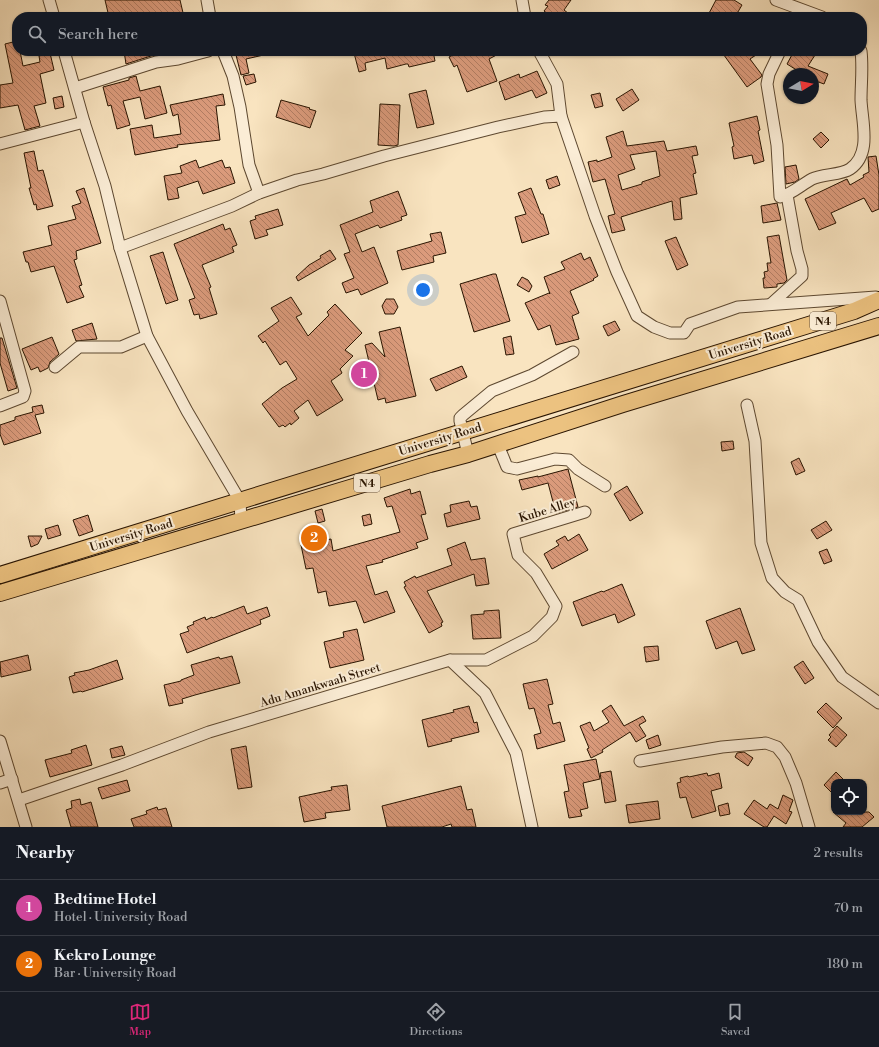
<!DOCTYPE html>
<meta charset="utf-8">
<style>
:root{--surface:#171b24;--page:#242831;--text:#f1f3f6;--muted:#9ea1a6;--line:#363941;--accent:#db2777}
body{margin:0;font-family:"Libre Bodoni",serif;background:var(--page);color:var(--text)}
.controls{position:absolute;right:12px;bottom:12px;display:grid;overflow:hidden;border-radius:8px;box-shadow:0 1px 3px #0004}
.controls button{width:36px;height:36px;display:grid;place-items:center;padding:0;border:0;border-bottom:1px solid var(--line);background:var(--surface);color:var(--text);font:20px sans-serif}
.compass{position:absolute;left:783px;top:68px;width:36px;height:36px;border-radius:50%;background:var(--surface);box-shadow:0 1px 3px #0004;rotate:80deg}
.you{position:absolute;left:423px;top:290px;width:14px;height:14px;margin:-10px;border:3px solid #fff;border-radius:50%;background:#1a73e8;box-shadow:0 0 0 6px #1a73e833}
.badge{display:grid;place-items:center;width:26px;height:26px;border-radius:50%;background:var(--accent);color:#fff;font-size:13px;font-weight:700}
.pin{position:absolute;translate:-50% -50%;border:2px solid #fff;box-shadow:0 1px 4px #0006}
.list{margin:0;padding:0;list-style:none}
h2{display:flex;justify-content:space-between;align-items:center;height:52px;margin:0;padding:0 16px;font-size:17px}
h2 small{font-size:13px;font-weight:400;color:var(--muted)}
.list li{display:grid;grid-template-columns:26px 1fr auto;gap:12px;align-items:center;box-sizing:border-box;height:56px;padding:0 16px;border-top:1px solid var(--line)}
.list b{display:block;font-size:15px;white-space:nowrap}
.list p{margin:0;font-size:13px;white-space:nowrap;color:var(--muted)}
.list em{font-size:13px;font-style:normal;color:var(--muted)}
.icon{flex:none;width:22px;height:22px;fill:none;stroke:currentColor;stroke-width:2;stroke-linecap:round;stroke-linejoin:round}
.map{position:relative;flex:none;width:879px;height:827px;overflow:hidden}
.search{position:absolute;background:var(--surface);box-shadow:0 1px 3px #0004;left:12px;right:12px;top:12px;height:44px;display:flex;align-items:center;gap:10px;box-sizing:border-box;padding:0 14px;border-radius:16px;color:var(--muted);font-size:15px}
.sheet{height:164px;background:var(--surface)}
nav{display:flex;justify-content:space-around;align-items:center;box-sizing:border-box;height:56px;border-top:1px solid var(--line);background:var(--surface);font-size:11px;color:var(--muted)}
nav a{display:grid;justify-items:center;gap:2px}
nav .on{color:var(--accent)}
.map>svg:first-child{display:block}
</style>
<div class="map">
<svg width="879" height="827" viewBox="0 0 879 827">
<defs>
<pattern id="building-back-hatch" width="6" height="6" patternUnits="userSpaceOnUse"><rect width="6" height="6" fill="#db9b7c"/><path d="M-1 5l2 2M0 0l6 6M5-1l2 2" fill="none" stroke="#b27d63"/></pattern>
</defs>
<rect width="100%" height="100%" fill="#f9e4c0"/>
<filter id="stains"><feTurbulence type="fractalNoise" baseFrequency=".005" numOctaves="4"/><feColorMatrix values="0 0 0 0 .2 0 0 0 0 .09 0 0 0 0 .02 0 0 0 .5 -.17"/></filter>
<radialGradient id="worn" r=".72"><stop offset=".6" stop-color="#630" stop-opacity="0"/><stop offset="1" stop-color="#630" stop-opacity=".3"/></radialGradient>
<!-- building -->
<g fill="url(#building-back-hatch)" stroke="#291400" fill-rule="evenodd">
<polygon points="105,0 180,0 184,17 109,17"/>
<polygon points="549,0 571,0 564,10 573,17 551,17 544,11 548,6 545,5"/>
<polygon points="716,0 734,0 742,5 735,17 707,17"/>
<polygon points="17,41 17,51 20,51 23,66 40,62 39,56 50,53 54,70 40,74 46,103 34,106 40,126 25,130 18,105 0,108 0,85 13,83 5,44"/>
<polygon points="124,51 170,51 170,53 154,55 126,64"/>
<polygon points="235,51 267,51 268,54 246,59 249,73 241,75"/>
<polygon points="364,51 433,51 435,61 409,67 408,64 406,64 387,69 385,58 365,63 366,70 359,72 354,53"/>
<polygon points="461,51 504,51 489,59 497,81 467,92 457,65 454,67 449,57"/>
<polygon points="721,51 762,51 750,59 762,75 761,77 747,87"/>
<polygon points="794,51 808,51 815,55 808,66 828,74 824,84 813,80 813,74 803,74 787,64"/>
<polygon points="537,71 547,93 536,98 532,90 505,100 499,82 519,74 520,78"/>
<polygon points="254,74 256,82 246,85 243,76"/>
<polygon points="136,76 140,91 160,86 167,113 145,119 140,97 123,101 130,125 117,129 111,105 108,106 103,87 129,80 129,78"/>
<polygon points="632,89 639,100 623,111 616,99"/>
<polygon points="426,90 434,124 417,128 409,94"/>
<polygon points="600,93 603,106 595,108 591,95"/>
<polygon points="223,94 225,105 216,106 220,140 177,145 178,147 135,155 130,129 152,125 154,138 181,134 178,114 173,116 170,105"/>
<polygon points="62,96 64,107 55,109 53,98"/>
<polygon points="281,100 310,108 309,109 316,111 310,128 276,117"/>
<polygon points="380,104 400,105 398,145 394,146 378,145"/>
<polygon points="757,116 760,130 758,131 764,161 754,164 752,155 734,159 732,147 734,146 729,123"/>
<path d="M 623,131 L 627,146 L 664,141 L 667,151 L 696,146 L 698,155 L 692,156 L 696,173 L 693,174 L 697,194 L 680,198 L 682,219 L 674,220 L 672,201 L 621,217 L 625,230 L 612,233 L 608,216 L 615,214 L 605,179 L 593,182 L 588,162 L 597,160 L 597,162 L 612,157 L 606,137 ZM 656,151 L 660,176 L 642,182 L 642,184 L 622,190 L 618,175 L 635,169 L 630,155 Z"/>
<polygon points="821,132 829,140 821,148 813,139"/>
<polygon points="34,151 38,171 43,170 53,206 37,210 36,204 34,205 29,188 31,188 24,153"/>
<polygon points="876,156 879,175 879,209 872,212 864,198 831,213 836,223 819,230 805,199 847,179 850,185 864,177 863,175 869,172 868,157"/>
<polygon points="196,160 199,168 222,160 225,168 230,167 235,183 203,194 198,181 177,188 179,198 168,200 164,176 182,173 180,166"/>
<polygon points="796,165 799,179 795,182 786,184 785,167"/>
<polygon points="557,176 560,185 549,189 546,180"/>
<polygon points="84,188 101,243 76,251 77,259 74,260 82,285 79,286 84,297 67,303 54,266 31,272 28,262 26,262 23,252 52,245 48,226 76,219 72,206 81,203 76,191"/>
<polygon points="531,188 541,214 543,214 549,234 522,243 515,217 526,214 518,193"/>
<polygon points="398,191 407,215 401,217 402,220 380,228 378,225 355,234 362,252 374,247 388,283 361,295 358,289 346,293 342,283 354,278 344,254 350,252 340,225 373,212 370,201"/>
<polygon points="777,203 781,220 763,223 761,206"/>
<polygon points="278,209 283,225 266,230 268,235 255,239 250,221 256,219 255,216"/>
<polygon points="223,224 225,230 230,228 237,245 232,247 234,252 202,265 211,287 209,288 217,314 200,319 199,314 194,315 189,300 195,298 174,244"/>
<polygon points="441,232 446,253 433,256 434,262 402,270 397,251 432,241 430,234"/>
<polygon points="779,235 787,280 784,283 777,284 777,287 764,288 763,278 765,278 764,272 768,271 767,263 771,263 767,237"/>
<polygon points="676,237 688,265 677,270 665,241"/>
<polygon points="330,250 336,259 298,281 296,277 309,265 321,258 320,256"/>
<polygon points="163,252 178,300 166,304 150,256"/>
<polygon points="581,253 584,260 590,257 598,276 593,279 594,280 570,291 579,313 572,316 579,339 556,345 550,325 538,330 525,303 549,293 550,294 544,277 565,269 561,262"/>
<polygon points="493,274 496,274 510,321 474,332 460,284"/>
<polygon points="522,277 528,280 532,286 529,292 517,285"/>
<polygon points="291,297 302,314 296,317 308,336 329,315 327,312 335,304 362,333 345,350 353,356 340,369 342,373 331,381 343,400 317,416 308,400 294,411 299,418 291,425 290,423 285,427 283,425 279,427 262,404 282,388 297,379 286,361 280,365 265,341 263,343 258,336 279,321 271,308"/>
<polygon points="386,299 394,299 398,307 394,314 385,314 382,306"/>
<polygon points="615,321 620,330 608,336 603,326"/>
<polygon points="92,323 97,339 76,341 72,330"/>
<polygon points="400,327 416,396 386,403 385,398 378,400 365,345 372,343 385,357 379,332"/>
<polygon points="511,336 514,354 506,355 503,338"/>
<polygon points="52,337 59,354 50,362 48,368 40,372 38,367 31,370 22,349"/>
<polygon points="0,338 2,338 17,388 8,391 0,363"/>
<polygon points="462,366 467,377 436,391 430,379"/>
<polygon points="42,405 44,413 35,415 41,433 4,445 0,434 0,425 15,420 15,417 33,412 32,407"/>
<polygon points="733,441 734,449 722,451 721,442"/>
<polygon points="799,458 805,471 796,475 791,462"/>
<polygon points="568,469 578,507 556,513 548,483 522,490 519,480 538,476 538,477"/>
<polygon points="627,486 643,513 630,521 614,494"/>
<polygon points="410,489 411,494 420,491 426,514 421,515 428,539 416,543 418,548 382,560 383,562 366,566 375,595 387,591 395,612 364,623 356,601 329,606 326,591 318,593 313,568 306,569 301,545 331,539 333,551 400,532 392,506 387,507 384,498"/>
<polygon points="469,501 471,507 477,506 480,519 447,527 444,514 451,512 450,505"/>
<polygon points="322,509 325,521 318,523 315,511"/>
<polygon points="370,514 372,524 364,526 362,516"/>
<polygon points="88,515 93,531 79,536 73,520"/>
<polygon points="826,521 832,530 817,539 811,530"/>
<polygon points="58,525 61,535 48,539 45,529"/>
<polygon points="579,534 588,550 552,569 544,554 559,545 556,541 565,536 568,541"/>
<polygon points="28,536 42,536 38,544 31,547"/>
<polygon points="465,542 471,560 485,558 489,584 476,586 474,574 427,591 443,622 441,623 442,626 429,633 404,587 406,586 404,582 415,576 416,578 452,565 447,549"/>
<polygon points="827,549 832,561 824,564 819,552"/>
<polygon points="622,584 635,615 618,623 615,614 582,626 573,602 602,591 603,592"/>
<polygon points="244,606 247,614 267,607 270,616 260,620 261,624 187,653 180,634 189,631 187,627 194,624 193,622 205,617 206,620 212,617 213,618"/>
<polygon points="740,608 755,650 742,654 737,641 716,649 706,621"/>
<polygon points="499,610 501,638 473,639 471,615 484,614 484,611"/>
<polygon points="357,629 364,660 330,668 324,642 344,637 343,632"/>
<polygon points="658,646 659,660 646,662 644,647"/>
<polygon points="28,655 31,670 1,677 0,662"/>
<polygon points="232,656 240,683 195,695 182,699 183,703 169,706 164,685 181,681 181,680 194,675 191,665 219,657 220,659"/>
<polygon points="117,660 123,679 82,692 81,691 73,693 69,677 75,675 74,673 89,670"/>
<polygon points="803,661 814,678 805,684 794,667"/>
<polygon points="547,679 553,704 548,705 553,724 560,722 565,741 537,749 534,735 541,733 534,708 529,709 523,684"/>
<polygon points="826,703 842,718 833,728 817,712"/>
<polygon points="611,705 624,726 643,716 646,721 639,725 646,736 636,742 630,732 602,750 603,752 591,758 587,749 589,748 580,726 590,722 594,731 609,722 602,711"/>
<polygon points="469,706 474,723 477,722 479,732 451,739 452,741 428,747 422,720 454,712 453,710"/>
<polygon points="837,726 847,735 836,747 828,740 831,737 829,735"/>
<polygon points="658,735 661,745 649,749 646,740"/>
<polygon points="86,745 92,765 50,777 45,760 72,753 71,750"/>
<polygon points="122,746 125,755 112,758 110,749"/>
<polygon points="246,746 252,787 238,789 231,749"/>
<polygon points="744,752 753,758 748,766 735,757 737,753"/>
<polygon points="596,759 600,779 583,783 588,808 580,810 582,816 569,818 564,792 569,791 564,765"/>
<polygon points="611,771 616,801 605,803 600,773"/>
<polygon points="836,772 846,782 834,782 834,795 824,785"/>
<polygon points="707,773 708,776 719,773 722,788 711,791 716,811 692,818 686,797 680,798 677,783 681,782 680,778 688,776 689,777"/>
<polygon points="127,780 130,791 102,799 98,788"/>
<polygon points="347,785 350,810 325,813 326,818 304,822 299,797 332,790 331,787"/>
<polygon points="461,786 467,810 472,809 476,827 452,827 451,824 442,827 387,827 382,806"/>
<polygon points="783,795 793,800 789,811 792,812 786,824 774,816 767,827 764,827 744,814 754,800 767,809 770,804 778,809"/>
<polygon points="80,799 81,805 91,802 98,827 71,827 66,810 72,808 71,801"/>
<polygon points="658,801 660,819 629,823 626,805"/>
<polygon points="728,803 730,814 720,816 718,806"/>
<polygon points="157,807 158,810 166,808 172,827 134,827 131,819 147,814 146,811"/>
<polygon points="833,812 869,812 874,817 862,827 843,827 846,823"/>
</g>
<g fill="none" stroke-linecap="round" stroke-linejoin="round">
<defs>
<g id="minor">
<polyline points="49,0 54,17"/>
<polyline points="207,0 210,17"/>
<polyline points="522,0 525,17"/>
<polyline points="776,0 822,17"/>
<polyline points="64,51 84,122 105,186 120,248 147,336 187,411 240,501 241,521"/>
<polyline points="223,51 233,76 240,107 249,165 259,193"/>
<polyline points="539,51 557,84 561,116"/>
<path d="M 780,51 L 769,74 L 767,84 L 777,145 L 780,197 C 792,194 801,185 812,179 C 823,174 841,175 850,169 C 872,154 862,122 861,100 C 861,84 863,67 861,51"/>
<polyline points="75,88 156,62 178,59 208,51"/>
<polyline points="0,144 84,122"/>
<polyline points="120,248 232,206 259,193 297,180 323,174 384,156 498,127 544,117 561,116 595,216 617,272 637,316 654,327 670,333 684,333 690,324 738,307 876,297"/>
<polyline points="0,301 25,391 23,397 0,406"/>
<polyline points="771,304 802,276 802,269 797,251 787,195"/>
<polyline points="55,367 79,347 121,347 147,336"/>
<polyline points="747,405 755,441 761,543 772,578 785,592 798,600 818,642 842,677 879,703"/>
<polyline points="498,445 507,467 517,469 555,459 569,460 578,469 605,486"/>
<polyline points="468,454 460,421 460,418 463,415 492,391 532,375 573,352"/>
<polyline points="450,660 486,660 533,636 552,617 556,606 536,573 518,555 513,534 585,512"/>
<polyline points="0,741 26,827"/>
<polyline points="640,761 722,747 766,743 777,747 785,757 796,783 809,827"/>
<polyline points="0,783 12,779"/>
<polyline points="19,800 122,765 209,732 450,660 485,693 516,753 532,827"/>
</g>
<g id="highway">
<polyline points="0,575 854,311 879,300"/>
<polyline points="0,593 430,464 468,454 623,404 879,326"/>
</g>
</defs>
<!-- minor casing -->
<use href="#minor" stroke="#5d4830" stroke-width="13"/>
<!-- highway casing -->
<use href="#highway" stroke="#291400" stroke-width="18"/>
<!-- minor -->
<use href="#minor" stroke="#fbedd6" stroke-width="11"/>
<!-- highway -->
<use href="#highway" stroke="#ecc280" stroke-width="16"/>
</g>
<g text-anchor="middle" stroke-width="4" stroke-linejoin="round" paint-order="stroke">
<!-- shield labels -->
<g fill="#fbedd6" stroke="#685540" stroke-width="1">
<rect x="810" y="312" width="26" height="18" rx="3"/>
<rect x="354" y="474" width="26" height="18" rx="3"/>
</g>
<g font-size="11" font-weight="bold" fill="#291400">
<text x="823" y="325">N4</text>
<text x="367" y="487">N4</text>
</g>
<!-- street labels -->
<g font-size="12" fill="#291400" stroke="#fbedd6">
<text transform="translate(750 343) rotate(-17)" y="4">University Road</text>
<text transform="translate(440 439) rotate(-17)" y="4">University Road</text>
<text transform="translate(547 510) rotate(-17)" y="4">Kube Alley</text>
<text transform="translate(131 535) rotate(-17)" y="4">University Road</text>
<text transform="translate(320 685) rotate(-17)" y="4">Adu Amankwaah Street</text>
</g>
</g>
<rect width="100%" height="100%" filter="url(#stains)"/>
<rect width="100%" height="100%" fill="url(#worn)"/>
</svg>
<div class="controls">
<button><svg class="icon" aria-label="locate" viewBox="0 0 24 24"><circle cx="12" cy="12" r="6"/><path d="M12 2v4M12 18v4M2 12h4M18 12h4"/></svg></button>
</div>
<svg class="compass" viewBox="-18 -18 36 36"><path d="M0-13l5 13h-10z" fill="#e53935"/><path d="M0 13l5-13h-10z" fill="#9ea1a6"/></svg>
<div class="you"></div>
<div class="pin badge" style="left:364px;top:374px;background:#d1479c">1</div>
<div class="pin badge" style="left:314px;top:538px;background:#e8710a">2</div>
<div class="search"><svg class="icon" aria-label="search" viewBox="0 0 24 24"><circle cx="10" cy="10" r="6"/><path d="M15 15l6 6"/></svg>Search here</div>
</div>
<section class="sheet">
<h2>Nearby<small>2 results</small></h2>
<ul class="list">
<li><span class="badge" style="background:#d1479c">1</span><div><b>Bedtime Hotel</b><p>Hotel · University Road</p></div><em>70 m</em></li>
<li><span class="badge" style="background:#e8710a">2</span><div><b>Kekro Lounge</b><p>Bar · University Road</p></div><em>180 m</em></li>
</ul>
</section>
<nav>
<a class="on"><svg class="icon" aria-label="map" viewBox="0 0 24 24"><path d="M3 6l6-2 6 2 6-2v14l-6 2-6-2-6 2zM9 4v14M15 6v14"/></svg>Map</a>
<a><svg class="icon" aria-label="directions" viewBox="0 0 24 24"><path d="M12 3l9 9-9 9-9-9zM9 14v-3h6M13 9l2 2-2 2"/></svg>Directions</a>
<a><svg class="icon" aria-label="saved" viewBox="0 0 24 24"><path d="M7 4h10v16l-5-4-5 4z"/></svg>Saved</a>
</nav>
